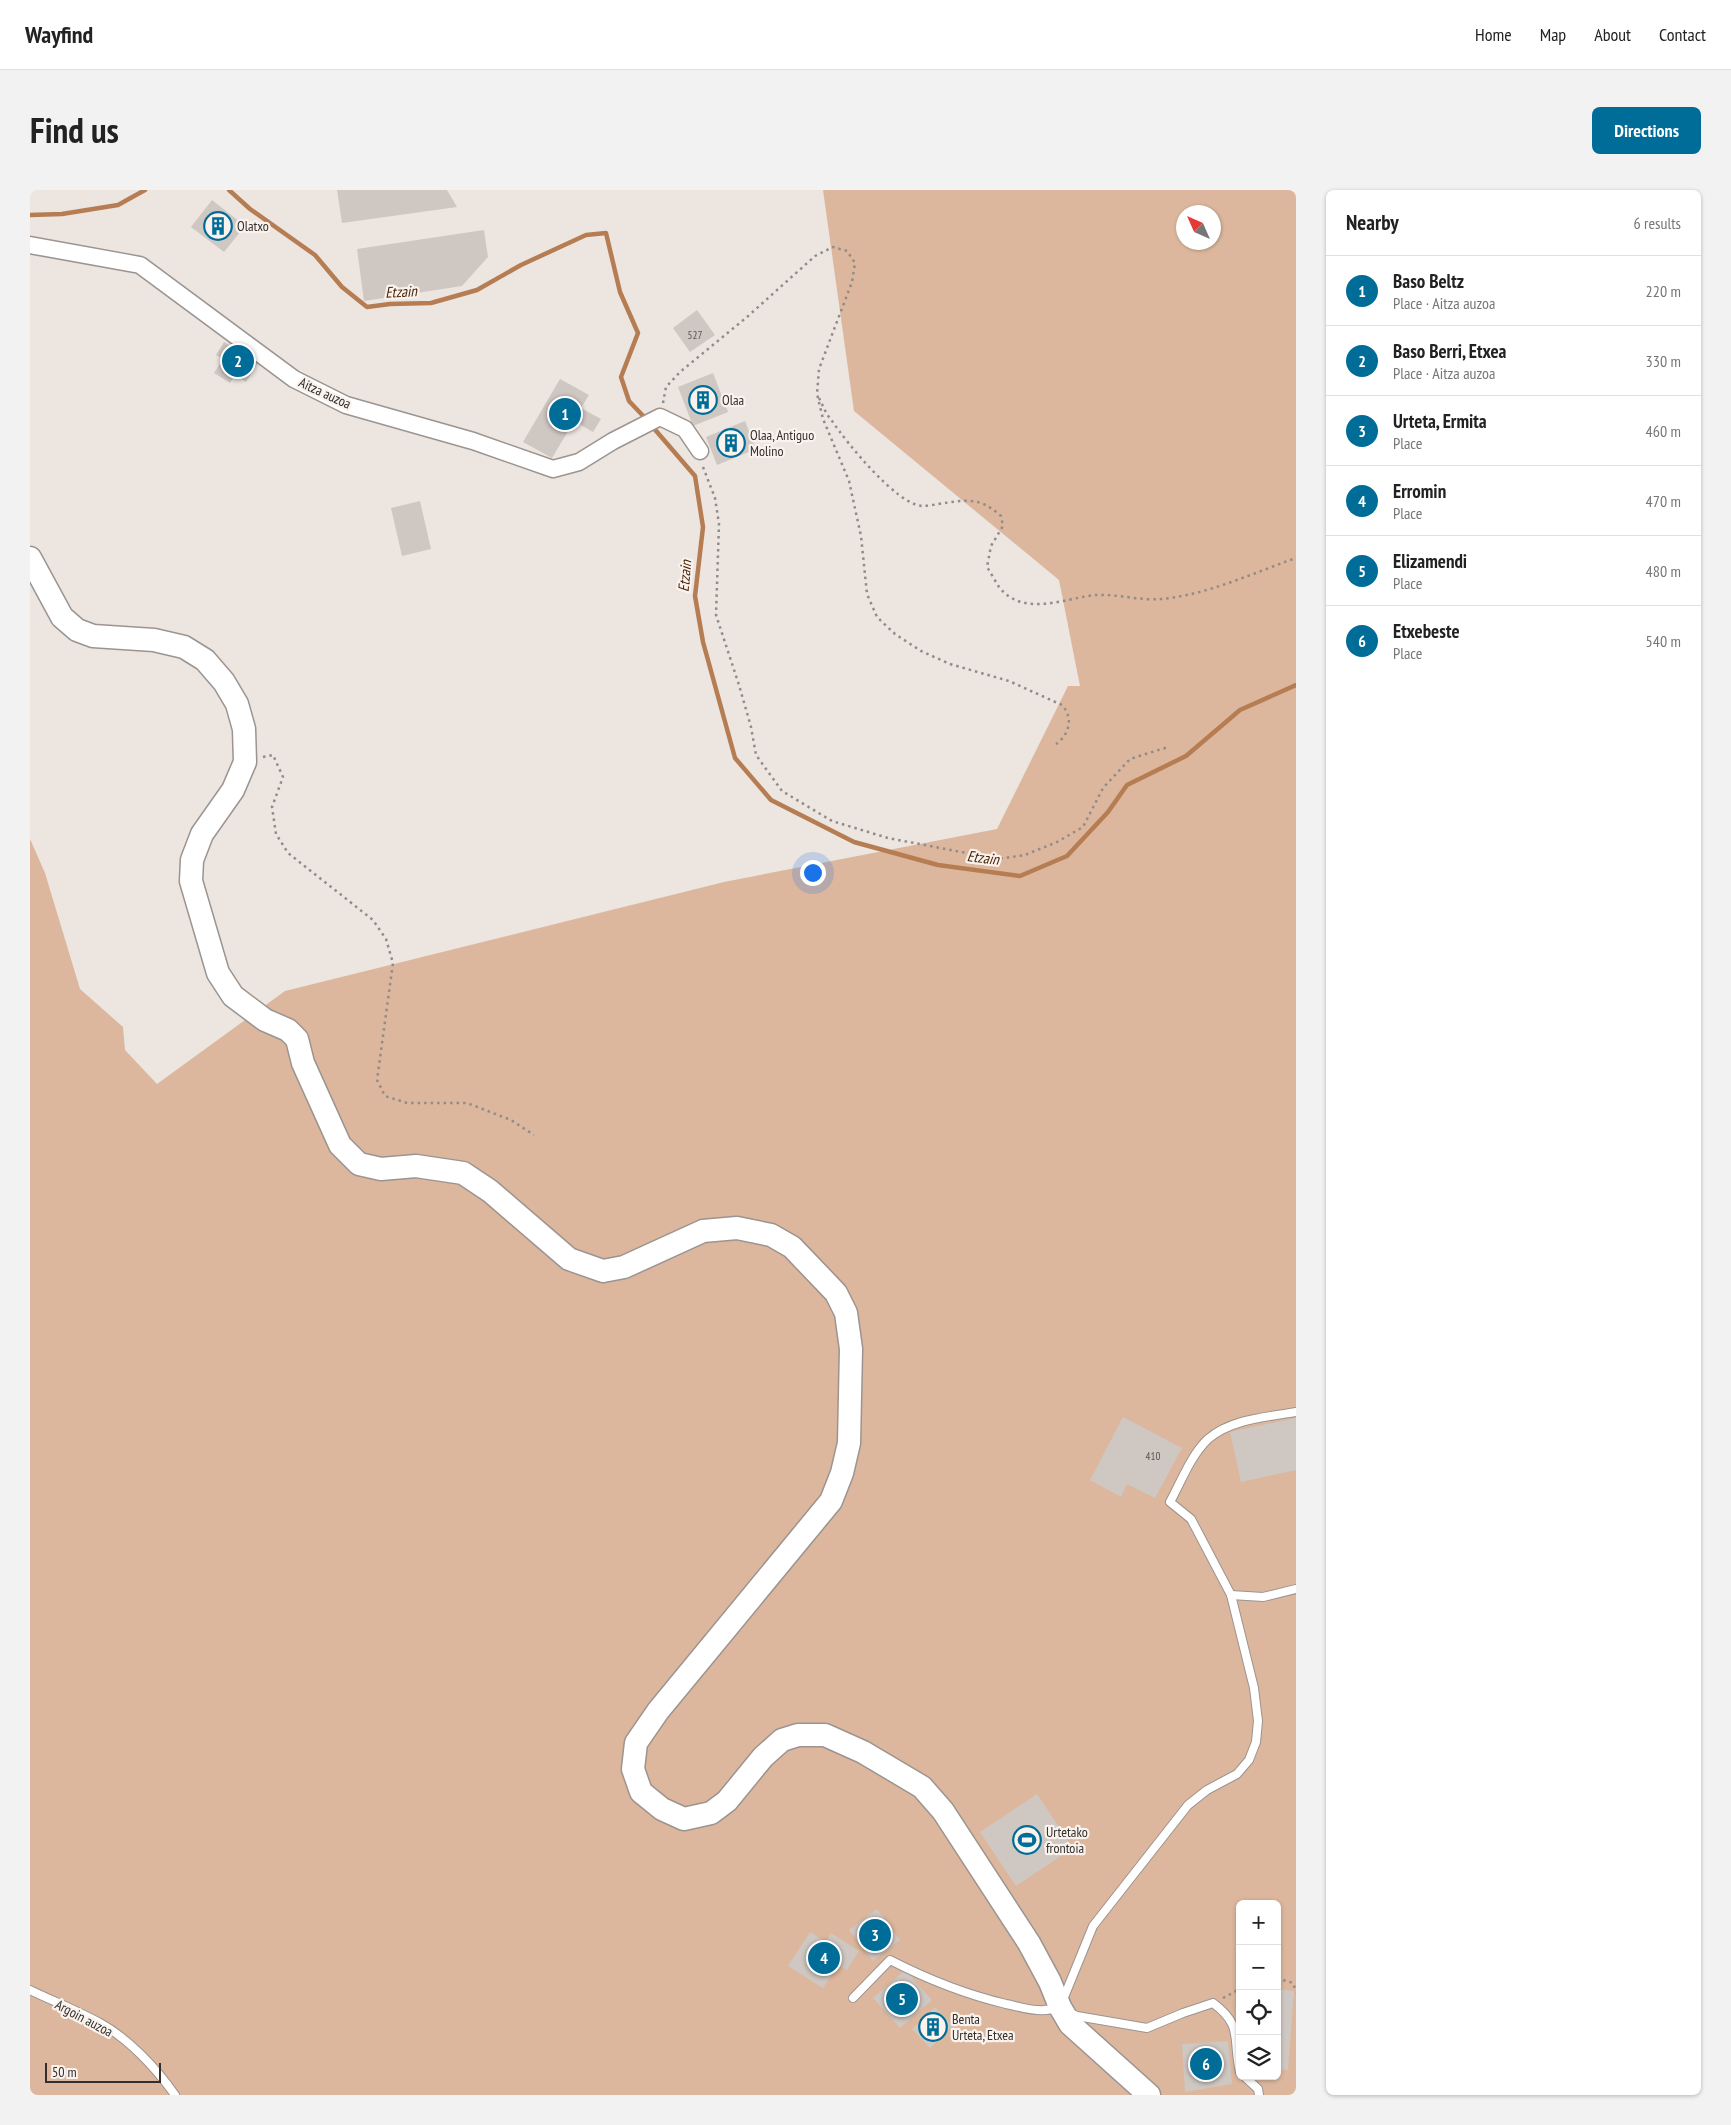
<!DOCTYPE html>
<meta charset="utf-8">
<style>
:root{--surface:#fff;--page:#f2f2f2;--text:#222;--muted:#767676;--line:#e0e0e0;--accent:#006c98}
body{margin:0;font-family:"PT Sans Narrow",sans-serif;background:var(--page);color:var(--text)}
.controls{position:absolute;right:15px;bottom:15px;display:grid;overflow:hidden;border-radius:8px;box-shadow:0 1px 4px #0004}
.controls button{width:45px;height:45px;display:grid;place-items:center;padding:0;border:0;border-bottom:1px solid var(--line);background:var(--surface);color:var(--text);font:25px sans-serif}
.compass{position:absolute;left:1146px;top:15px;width:45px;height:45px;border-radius:50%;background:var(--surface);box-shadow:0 1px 4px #0004;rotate:315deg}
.scale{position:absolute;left:15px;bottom:12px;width:116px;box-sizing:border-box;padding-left:5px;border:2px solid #322f2d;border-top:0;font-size:14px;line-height:18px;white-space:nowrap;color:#322f2d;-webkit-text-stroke:4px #faf2ed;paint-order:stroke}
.you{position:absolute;left:782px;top:682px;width:18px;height:18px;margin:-12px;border:4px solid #fff;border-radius:50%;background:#1a73e8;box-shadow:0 0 0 8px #1a73e833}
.badge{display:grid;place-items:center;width:32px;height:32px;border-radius:50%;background:var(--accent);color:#fff;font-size:16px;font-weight:700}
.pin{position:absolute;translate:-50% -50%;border:2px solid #fff;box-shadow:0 1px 5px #0006}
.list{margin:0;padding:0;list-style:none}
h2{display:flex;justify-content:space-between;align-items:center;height:65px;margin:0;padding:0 20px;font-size:21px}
h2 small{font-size:16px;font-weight:400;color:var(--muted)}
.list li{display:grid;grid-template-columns:32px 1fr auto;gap:15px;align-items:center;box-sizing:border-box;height:70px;padding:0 20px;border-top:1px solid var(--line)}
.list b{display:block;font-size:19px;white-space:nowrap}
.list p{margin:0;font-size:16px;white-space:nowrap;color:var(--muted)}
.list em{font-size:16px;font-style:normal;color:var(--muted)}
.icon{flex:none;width:28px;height:28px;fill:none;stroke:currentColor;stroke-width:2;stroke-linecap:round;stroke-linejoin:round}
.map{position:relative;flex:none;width:1266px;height:1905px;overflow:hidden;border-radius:8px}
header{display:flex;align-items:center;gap:30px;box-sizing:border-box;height:70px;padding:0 25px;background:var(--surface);border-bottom:1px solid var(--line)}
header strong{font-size:24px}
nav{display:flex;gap:28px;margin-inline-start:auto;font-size:18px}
.intro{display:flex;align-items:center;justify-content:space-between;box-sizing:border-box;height:120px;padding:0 30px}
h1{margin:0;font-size:35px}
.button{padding:12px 22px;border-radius:8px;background:var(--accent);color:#fff;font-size:18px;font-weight:700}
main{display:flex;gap:30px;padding:0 30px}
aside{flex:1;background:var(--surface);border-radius:8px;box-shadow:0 1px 4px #0004}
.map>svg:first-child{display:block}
</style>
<header>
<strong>Wayfind</strong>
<nav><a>Home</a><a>Map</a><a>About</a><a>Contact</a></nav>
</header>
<div class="intro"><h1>Find us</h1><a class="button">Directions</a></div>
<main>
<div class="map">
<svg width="1266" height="1905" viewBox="0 0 1266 1905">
<rect width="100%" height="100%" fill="#ece5e0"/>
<!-- green -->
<path fill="#dcb79d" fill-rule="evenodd" d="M 793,0 L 1266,0 L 1266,1905 L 0,1905 L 0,649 L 15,683 L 50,799 L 93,837 L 95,860 L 127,894 L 255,801 L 694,692 L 967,639 L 1038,496 L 1050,496 L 1029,390 L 824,221 ZM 1154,22 L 1184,22 L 1184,52 L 1154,52 ZM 1210,1714 L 1247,1714 L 1247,1886 L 1210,1886 Z"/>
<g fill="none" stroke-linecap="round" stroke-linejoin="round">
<!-- stream -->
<g stroke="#b67d53" stroke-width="4.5">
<polyline points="199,0 220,19 285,65 312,97 337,117 360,114 401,113 447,100 491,75 556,45 576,43 590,102 608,143 591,187 599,211 616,229"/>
<polyline points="0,25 32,24 88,15 115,0"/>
<polyline points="621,235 665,286 673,337 665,406 673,452 705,568 741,610 824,652 908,675 990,686 1037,666 1078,622 1097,595 1156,566 1210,520 1266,495"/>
</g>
</g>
<!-- building -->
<g fill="#cfc7c2">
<polygon points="307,0 417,0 427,17 312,33"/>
<polygon points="182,10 215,36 194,62 161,37"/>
<polygon points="454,40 458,67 432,96 334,111 327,59"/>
<polygon points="667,120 685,145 660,162 643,138"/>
<polygon points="194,152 228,173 216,192 205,185 200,193 184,183 193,169 186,165"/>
<polygon points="683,183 698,222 663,236 648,197"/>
<polygon points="530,189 559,205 551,218 571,229 563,242 544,231 522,268 493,252"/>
<polygon points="715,231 726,259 687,275 676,247"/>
<polygon points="390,311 401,359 372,366 361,318"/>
<polygon points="1093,1227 1152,1258 1125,1308 1097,1294 1091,1307 1060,1290"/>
<polygon points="1266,1228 1266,1280 1211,1292 1200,1242"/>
<polygon points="1007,1604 1043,1658 986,1696 950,1642"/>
<polygon points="847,1719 870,1750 843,1771 819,1740"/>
<polygon points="780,1742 796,1752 801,1743 829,1761 817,1780 808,1775 793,1798 758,1776"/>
<polygon points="875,1780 902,1810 870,1838 843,1808"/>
<polygon points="1247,1799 1264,1801 1258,1880 1247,1879"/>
<polygon points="905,1817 923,1836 900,1858 882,1839"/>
<polygon points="1198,1851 1202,1894 1155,1902 1152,1854"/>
</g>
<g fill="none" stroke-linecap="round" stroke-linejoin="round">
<defs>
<g id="lane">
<polyline points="1201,1405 1233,1407 1266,1399"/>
<path d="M 0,1800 C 23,1811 48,1821 70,1833 C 99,1849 126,1878 145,1905"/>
<path d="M 823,1808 L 860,1770 C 899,1790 934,1804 976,1814 C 995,1818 1011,1824 1030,1817 L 1063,1736 L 1158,1615 L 1177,1600 L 1207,1584 L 1219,1570 L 1226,1552 L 1228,1531 L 1224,1498 L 1201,1405 L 1161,1329 L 1140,1312 C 1151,1292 1161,1265 1178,1249 C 1201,1229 1237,1227 1266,1222"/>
<path d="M 1040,1823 L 1047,1826 L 1117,1838 L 1153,1823 L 1183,1813 C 1214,1836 1202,1849 1210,1882"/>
<polyline points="1214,1886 1228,1899 1229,1905"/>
</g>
<polyline id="street" points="0,55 110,75 264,189 316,215 443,251 523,279 549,272 583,251 630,227 655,239 670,261"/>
<polyline id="secondary" points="0,368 32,427 47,440 63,446 124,450 154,457 175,470 194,492 207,514 214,539 215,572 203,600 172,644 162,670 161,691 188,783 203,806 235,830 258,840 267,849 273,873 310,955 329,974 351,979 386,976 433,983 460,1001 539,1069 573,1081 594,1077 673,1041 707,1038 741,1045 762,1057 806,1103 816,1123 821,1159 819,1253 812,1283 801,1311 628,1521 606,1553 603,1579 611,1602 632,1619 654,1629 681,1623 697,1611 733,1567 752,1550 768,1545 795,1545 833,1562 892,1597 913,1621 999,1753 1020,1792 1030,1817 1040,1834 1119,1905"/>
</defs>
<!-- lane casing -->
<use href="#lane" stroke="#9b9490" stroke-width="10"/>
<!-- street casing -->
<use href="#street" stroke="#9b9490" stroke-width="19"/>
<!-- secondary casing -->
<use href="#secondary" stroke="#9b9490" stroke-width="25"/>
<!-- path -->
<g stroke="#918c88" stroke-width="2.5" stroke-dasharray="2.5 4" stroke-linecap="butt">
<path d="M 789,208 C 793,216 796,224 802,231 C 817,253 866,314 892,316 C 897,316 903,315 908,314 C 936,310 949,306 971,326 L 973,336 L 961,356 L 957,377 C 961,383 965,391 969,397 C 994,428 1034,408 1066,405 C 1088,404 1112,411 1131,409 C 1177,405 1223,383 1266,368"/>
<path d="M 633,213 L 636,197 L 650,182 L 717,127 L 785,66 L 803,57 L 817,61 L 825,73 L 822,92 L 789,179 L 787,204 L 793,229 L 819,291 L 831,346 L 837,404 L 847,427 L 865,444 L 891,461 L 920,474 L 979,491 L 1032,515 C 1044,528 1039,545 1026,554"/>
<polyline points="673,277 685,308 689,334 686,425 709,495 721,537 726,565 752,601 802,631 858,648 968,669 995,665 1027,652 1053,637 1073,598 1100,569 1138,557"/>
<polyline points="233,567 243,565 253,587 242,617 246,644 258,663 343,730 356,749 363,773 347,890 355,906 377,913 437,913 481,930 504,945"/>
<polyline points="1247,1788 1263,1793 1266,1802"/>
<polyline points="1193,1808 1210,1799"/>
</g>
<!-- lane -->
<use href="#lane" stroke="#fff" stroke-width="8"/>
<!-- street -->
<use href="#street" stroke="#fff" stroke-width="16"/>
<!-- secondary -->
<use href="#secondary" stroke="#fff" stroke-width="22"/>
</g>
<!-- icons -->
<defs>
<symbol id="building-ring" viewBox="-11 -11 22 22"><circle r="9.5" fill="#faf2ed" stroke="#006c98" stroke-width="1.5"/><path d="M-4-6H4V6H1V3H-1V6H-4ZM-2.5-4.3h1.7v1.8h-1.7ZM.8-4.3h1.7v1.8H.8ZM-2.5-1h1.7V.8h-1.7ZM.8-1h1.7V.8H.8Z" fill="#006c98"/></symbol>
<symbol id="stadium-ring" viewBox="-11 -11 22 22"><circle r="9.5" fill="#faf2ed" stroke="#006c98" stroke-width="1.5"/><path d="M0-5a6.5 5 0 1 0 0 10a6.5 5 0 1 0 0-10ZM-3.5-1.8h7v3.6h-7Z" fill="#006c98"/></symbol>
</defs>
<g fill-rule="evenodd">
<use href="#building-ring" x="172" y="20" width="32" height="32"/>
<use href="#building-ring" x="657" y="194" width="32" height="32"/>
<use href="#building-ring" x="685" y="237" width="32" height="32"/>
<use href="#stadium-ring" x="981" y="1634" width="32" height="32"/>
<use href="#building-ring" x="887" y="1821" width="32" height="32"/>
</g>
<g text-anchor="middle" stroke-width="4.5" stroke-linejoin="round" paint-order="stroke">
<!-- number labels -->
<g font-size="11" fill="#595552">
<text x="665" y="149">527</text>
<text x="1123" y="1270">410</text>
</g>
<!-- poi labels -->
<g font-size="14" fill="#322f2d" stroke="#faf2ed" text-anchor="start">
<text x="207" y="41">Olatxo</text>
<text x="692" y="215">Olaa</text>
<text x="720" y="250">Olaa, Antiguo<tspan x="720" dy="16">Molino</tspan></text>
<text x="1016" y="1647">Urtetako<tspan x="1016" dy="16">frontoia</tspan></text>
<text x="922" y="1834">Benta<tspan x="922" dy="16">Urteta, Etxea</tspan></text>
</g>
<!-- street labels -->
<g font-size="14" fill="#322f2d" stroke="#faf2ed">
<text transform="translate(295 203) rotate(25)" y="5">Aitza auzoa</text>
<text transform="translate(54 1828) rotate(28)" y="5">Argoin auzoa</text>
</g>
<!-- water labels -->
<g font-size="15" font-style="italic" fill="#451f00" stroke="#faf2ed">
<text transform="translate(371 102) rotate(-3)" y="5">Etzain</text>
<text transform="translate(655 386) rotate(-85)" y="5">Etzain</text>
<text transform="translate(953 668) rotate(7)" y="5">Etzain</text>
</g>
</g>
</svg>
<div class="controls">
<button>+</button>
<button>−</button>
<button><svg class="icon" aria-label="locate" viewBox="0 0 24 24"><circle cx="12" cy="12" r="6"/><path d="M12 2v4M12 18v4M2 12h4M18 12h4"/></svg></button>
<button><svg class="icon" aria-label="layers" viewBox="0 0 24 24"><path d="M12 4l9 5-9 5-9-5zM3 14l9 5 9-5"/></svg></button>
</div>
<svg class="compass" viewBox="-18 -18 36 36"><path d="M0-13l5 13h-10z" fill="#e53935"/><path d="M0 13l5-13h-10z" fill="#767676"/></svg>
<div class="scale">50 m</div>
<div class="you"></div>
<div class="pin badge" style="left:535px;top:224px">1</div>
<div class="pin badge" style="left:208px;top:171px">2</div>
<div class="pin badge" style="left:845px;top:1745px">3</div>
<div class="pin badge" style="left:794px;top:1768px">4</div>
<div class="pin badge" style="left:872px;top:1809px">5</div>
<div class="pin badge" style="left:1176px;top:1874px">6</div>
</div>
<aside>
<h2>Nearby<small>6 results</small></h2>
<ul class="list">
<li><span class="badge">1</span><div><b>Baso Beltz</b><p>Place · Aitza auzoa</p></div><em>220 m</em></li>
<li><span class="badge">2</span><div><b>Baso Berri, Etxea</b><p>Place · Aitza auzoa</p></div><em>330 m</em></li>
<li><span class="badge">3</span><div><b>Urteta, Ermita</b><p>Place</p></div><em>460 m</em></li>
<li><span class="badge">4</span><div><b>Erromin</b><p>Place</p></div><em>470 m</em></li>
<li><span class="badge">5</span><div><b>Elizamendi</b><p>Place</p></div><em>480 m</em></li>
<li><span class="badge">6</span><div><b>Etxebeste</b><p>Place</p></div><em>540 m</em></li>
</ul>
</aside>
</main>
